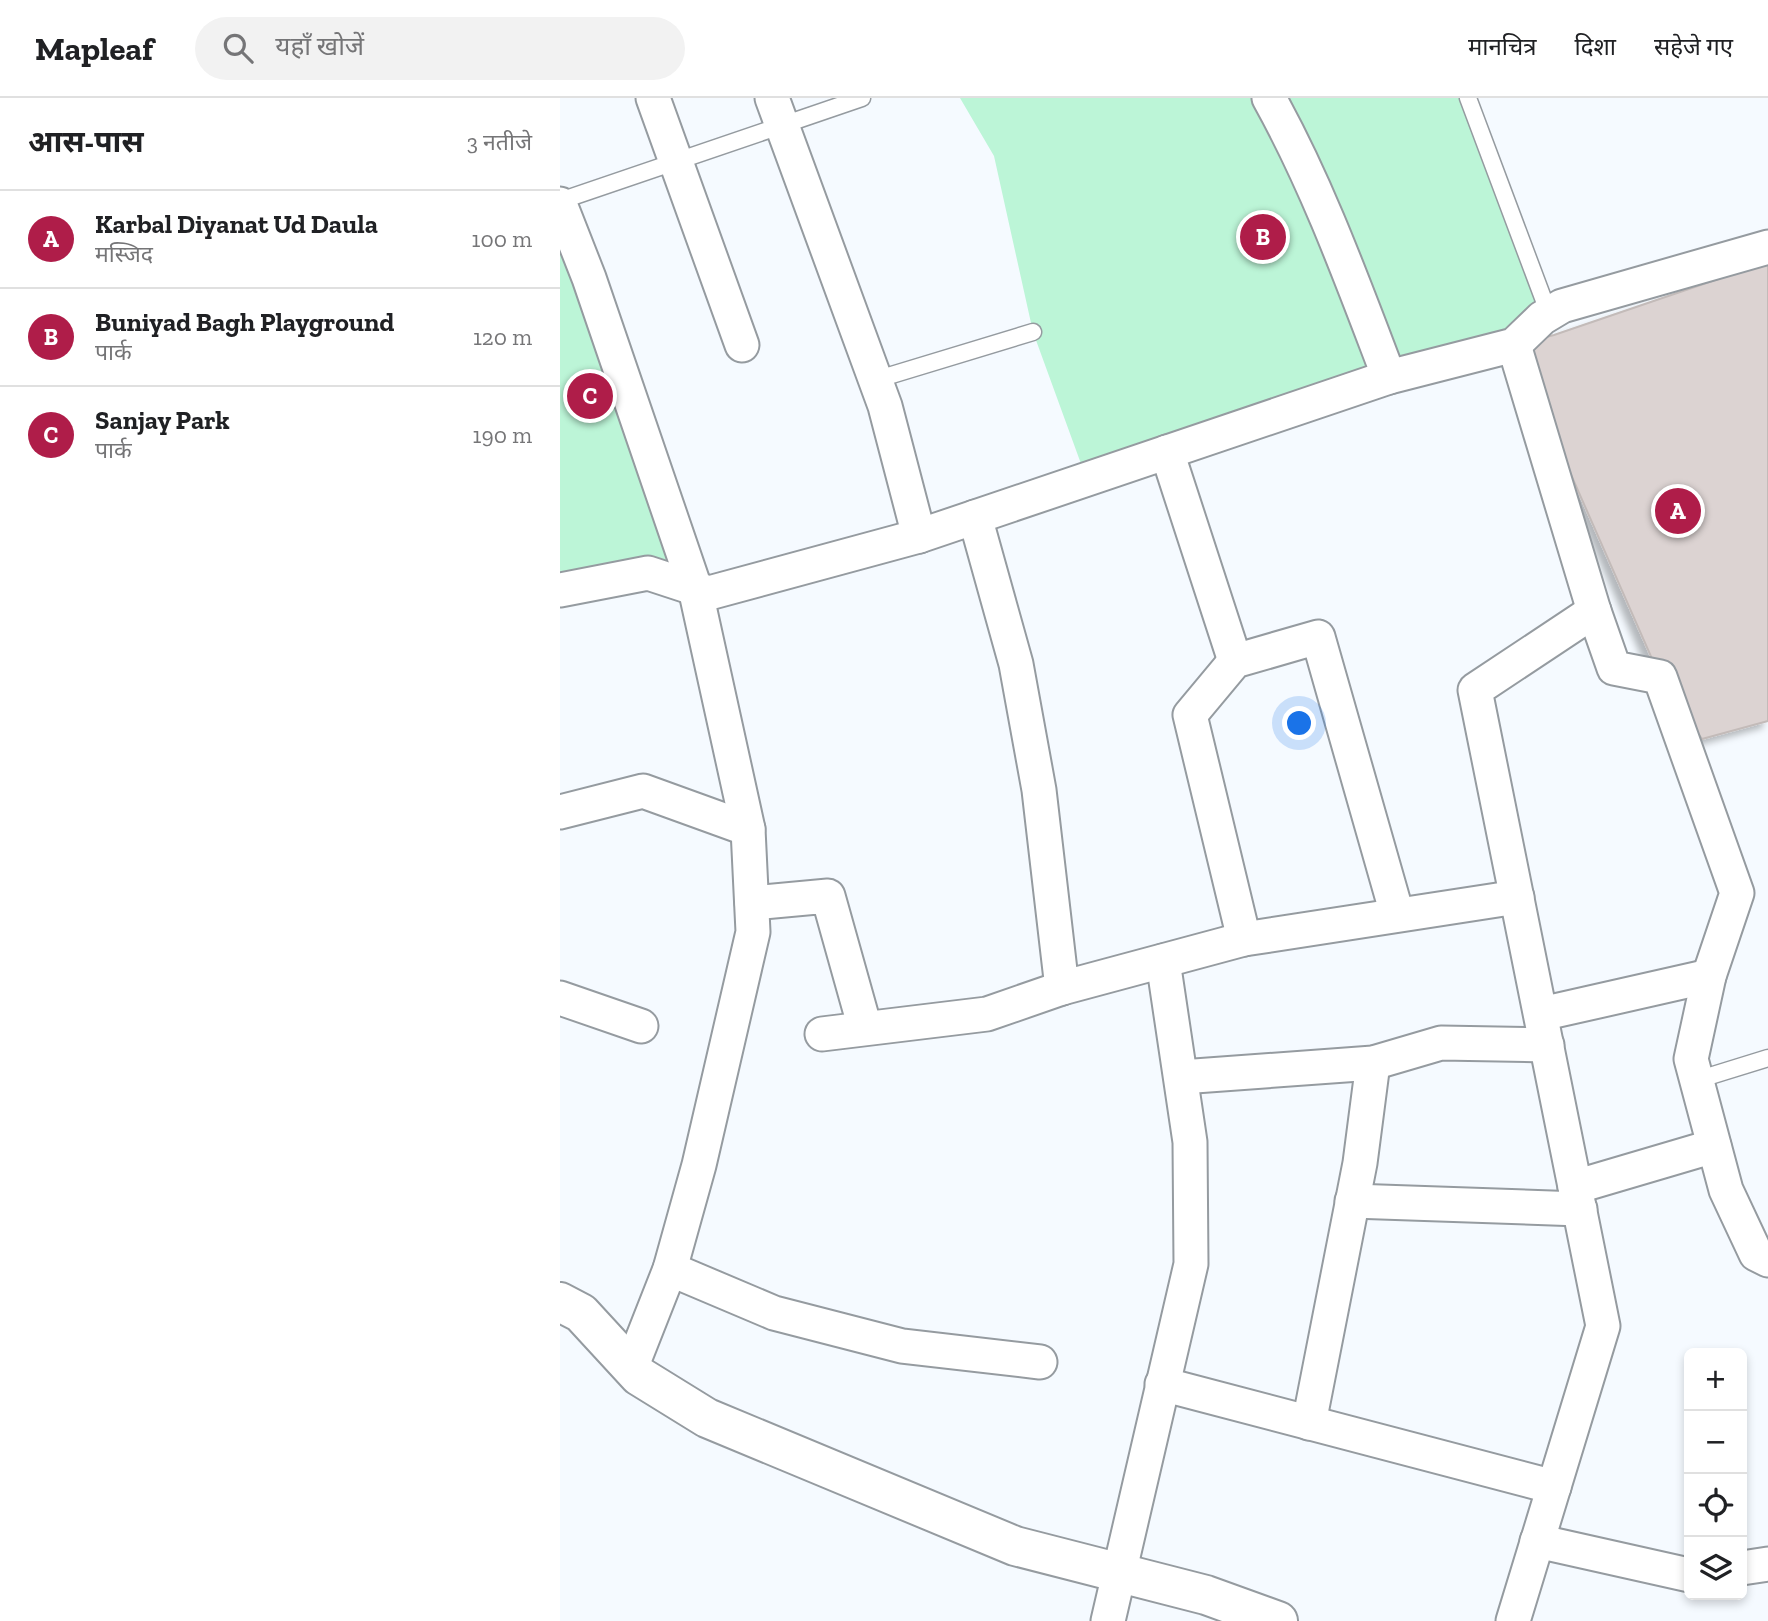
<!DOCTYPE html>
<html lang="hi">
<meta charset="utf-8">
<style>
:root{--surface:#fff;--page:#f2f2f2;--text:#202124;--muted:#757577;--line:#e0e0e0;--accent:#af1d49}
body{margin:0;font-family:"Zilla Slab","Noto Sans Devanagari",serif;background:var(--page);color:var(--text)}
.controls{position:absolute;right:21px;bottom:21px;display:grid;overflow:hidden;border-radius:10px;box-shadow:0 4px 10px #0003}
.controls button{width:63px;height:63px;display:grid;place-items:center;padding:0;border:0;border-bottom:2px solid var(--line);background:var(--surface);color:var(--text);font:35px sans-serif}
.you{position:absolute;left:740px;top:626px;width:24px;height:24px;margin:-18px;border:5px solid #fff;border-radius:50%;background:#1a73e8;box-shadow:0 0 0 10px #1a73e833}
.badge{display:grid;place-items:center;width:46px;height:46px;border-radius:50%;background:var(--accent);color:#fff;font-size:23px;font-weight:700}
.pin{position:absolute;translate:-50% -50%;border:4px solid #fff;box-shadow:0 2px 7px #0006}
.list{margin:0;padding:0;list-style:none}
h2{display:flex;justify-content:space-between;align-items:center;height:91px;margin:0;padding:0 28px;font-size:30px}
h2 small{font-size:23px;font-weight:400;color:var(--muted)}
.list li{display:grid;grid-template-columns:46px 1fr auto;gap:21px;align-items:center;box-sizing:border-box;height:98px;padding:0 28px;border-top:2px solid var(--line)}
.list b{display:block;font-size:26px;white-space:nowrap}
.list p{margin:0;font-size:23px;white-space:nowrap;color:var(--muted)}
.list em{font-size:23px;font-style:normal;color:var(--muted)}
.icon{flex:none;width:38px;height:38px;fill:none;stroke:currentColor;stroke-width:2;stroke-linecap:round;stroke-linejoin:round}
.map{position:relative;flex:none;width:1208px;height:1523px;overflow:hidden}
header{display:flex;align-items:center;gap:42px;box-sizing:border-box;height:98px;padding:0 35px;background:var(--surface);border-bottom:2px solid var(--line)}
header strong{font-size:33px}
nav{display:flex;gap:38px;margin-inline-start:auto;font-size:24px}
.search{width:490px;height:63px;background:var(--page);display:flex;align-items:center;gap:18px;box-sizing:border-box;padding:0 24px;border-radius:38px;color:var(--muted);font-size:26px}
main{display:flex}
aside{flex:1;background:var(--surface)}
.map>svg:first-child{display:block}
</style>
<header>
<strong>Mapleaf</strong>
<div class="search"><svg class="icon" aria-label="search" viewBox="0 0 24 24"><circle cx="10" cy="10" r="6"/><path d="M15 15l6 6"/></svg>यहाँ खोजें</div>
<nav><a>मानचित्र</a><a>दिशा</a><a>सहेजे गए</a></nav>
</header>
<main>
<aside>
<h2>आस-पास<small>3 नतीजे</small></h2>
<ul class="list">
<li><span class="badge">A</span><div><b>Karbal Diyanat Ud Daula</b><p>मस्जिद</p></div><em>100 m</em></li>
<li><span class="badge">B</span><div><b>Buniyad Bagh Playground</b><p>पार्क</p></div><em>120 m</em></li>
<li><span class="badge">C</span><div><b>Sanjay Park</b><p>पार्क</p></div><em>190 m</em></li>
</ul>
</aside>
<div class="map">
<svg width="1208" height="1523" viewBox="0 0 1208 1523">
<defs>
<filter id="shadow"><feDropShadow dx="-6" dy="6" stdDeviation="3.5" flood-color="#0004"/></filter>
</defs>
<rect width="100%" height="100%" fill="#f5faff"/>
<!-- green -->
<g fill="#bcf5d7">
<polygon points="400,0 905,0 982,220 524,374 473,234 434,58"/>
<polygon points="0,125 120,471 0,477"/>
</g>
<!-- building -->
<polygon fill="#dcd3d2" stroke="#c3bbb9" stroke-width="2" filter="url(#shadow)" points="1208,164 1208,623 1142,641 1100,579 954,247 994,237"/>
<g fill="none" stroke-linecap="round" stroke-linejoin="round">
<defs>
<g id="lane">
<polyline points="908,0 989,216"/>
<polyline points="0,103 302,0"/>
<polyline points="315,282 473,234"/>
<polyline points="1137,982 1208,960"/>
</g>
<g id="street">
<polyline points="93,0 182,247"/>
<polyline points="212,0 325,308 359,438"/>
<path d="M 709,0 C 758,88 793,185 829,279"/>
<polyline points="0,106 29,180 135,490 188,731 193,834 139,1067 110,1171 71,1270"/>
<polyline points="954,247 1034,513 1054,570 1100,579 1177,795 1149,878 1131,961 1166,1092 1196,1156 1208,1162"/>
<polyline points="607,354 675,563"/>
<polyline points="415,419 456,566 479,692 502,890"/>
<polyline points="0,492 88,475 149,495 359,438 829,279 954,247 982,220 1002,208 1208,149"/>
<polyline points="0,714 83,693 188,731"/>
<polyline points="192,805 268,798 305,930"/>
<polyline points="684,841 630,617 675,563 758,539 837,816"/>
<polyline points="0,900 81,928"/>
<polyline points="981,916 1149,878"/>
<polyline points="262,936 427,916 502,890 684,841 957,799"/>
<polyline points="621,979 813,965 881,945 987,947"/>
<polyline points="1015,1089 1154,1048"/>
<polyline points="792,1103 1020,1111"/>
<polyline points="110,1171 214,1215 342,1248 480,1264"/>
<polyline points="602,1286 994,1389"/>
<polyline points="749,1325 800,1065 813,965"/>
<polyline points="977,1443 1129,1477"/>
<polyline points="1182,1470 1208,1466"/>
<polyline points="548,1523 631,1166 630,1044 603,863"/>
<polyline points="953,1523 1043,1228 915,592 1034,513"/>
</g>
<polyline id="secondary" points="0,1204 21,1215 79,1278 147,1320 455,1448 646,1497 718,1523"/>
</defs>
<!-- lane casing -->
<use href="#lane" stroke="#959ba0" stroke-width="19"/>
<!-- street casing -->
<use href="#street" stroke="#959ba0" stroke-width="37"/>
<!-- secondary casing -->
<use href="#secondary" stroke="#959ba0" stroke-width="42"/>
<!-- lane -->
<use href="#lane" stroke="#fff" stroke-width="16"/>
<!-- street -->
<use href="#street" stroke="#fff" stroke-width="33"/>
<!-- secondary -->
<use href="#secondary" stroke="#fff" stroke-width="38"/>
</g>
</svg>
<div class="controls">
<button>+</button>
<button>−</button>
<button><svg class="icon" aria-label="locate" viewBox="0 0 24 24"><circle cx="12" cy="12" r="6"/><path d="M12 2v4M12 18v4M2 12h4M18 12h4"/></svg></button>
<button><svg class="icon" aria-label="layers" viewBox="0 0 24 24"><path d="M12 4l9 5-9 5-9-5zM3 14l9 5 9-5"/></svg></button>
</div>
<div class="you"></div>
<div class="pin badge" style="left:1118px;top:413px">A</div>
<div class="pin badge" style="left:703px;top:139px">B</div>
<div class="pin badge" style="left:30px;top:298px">C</div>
</div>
</main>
